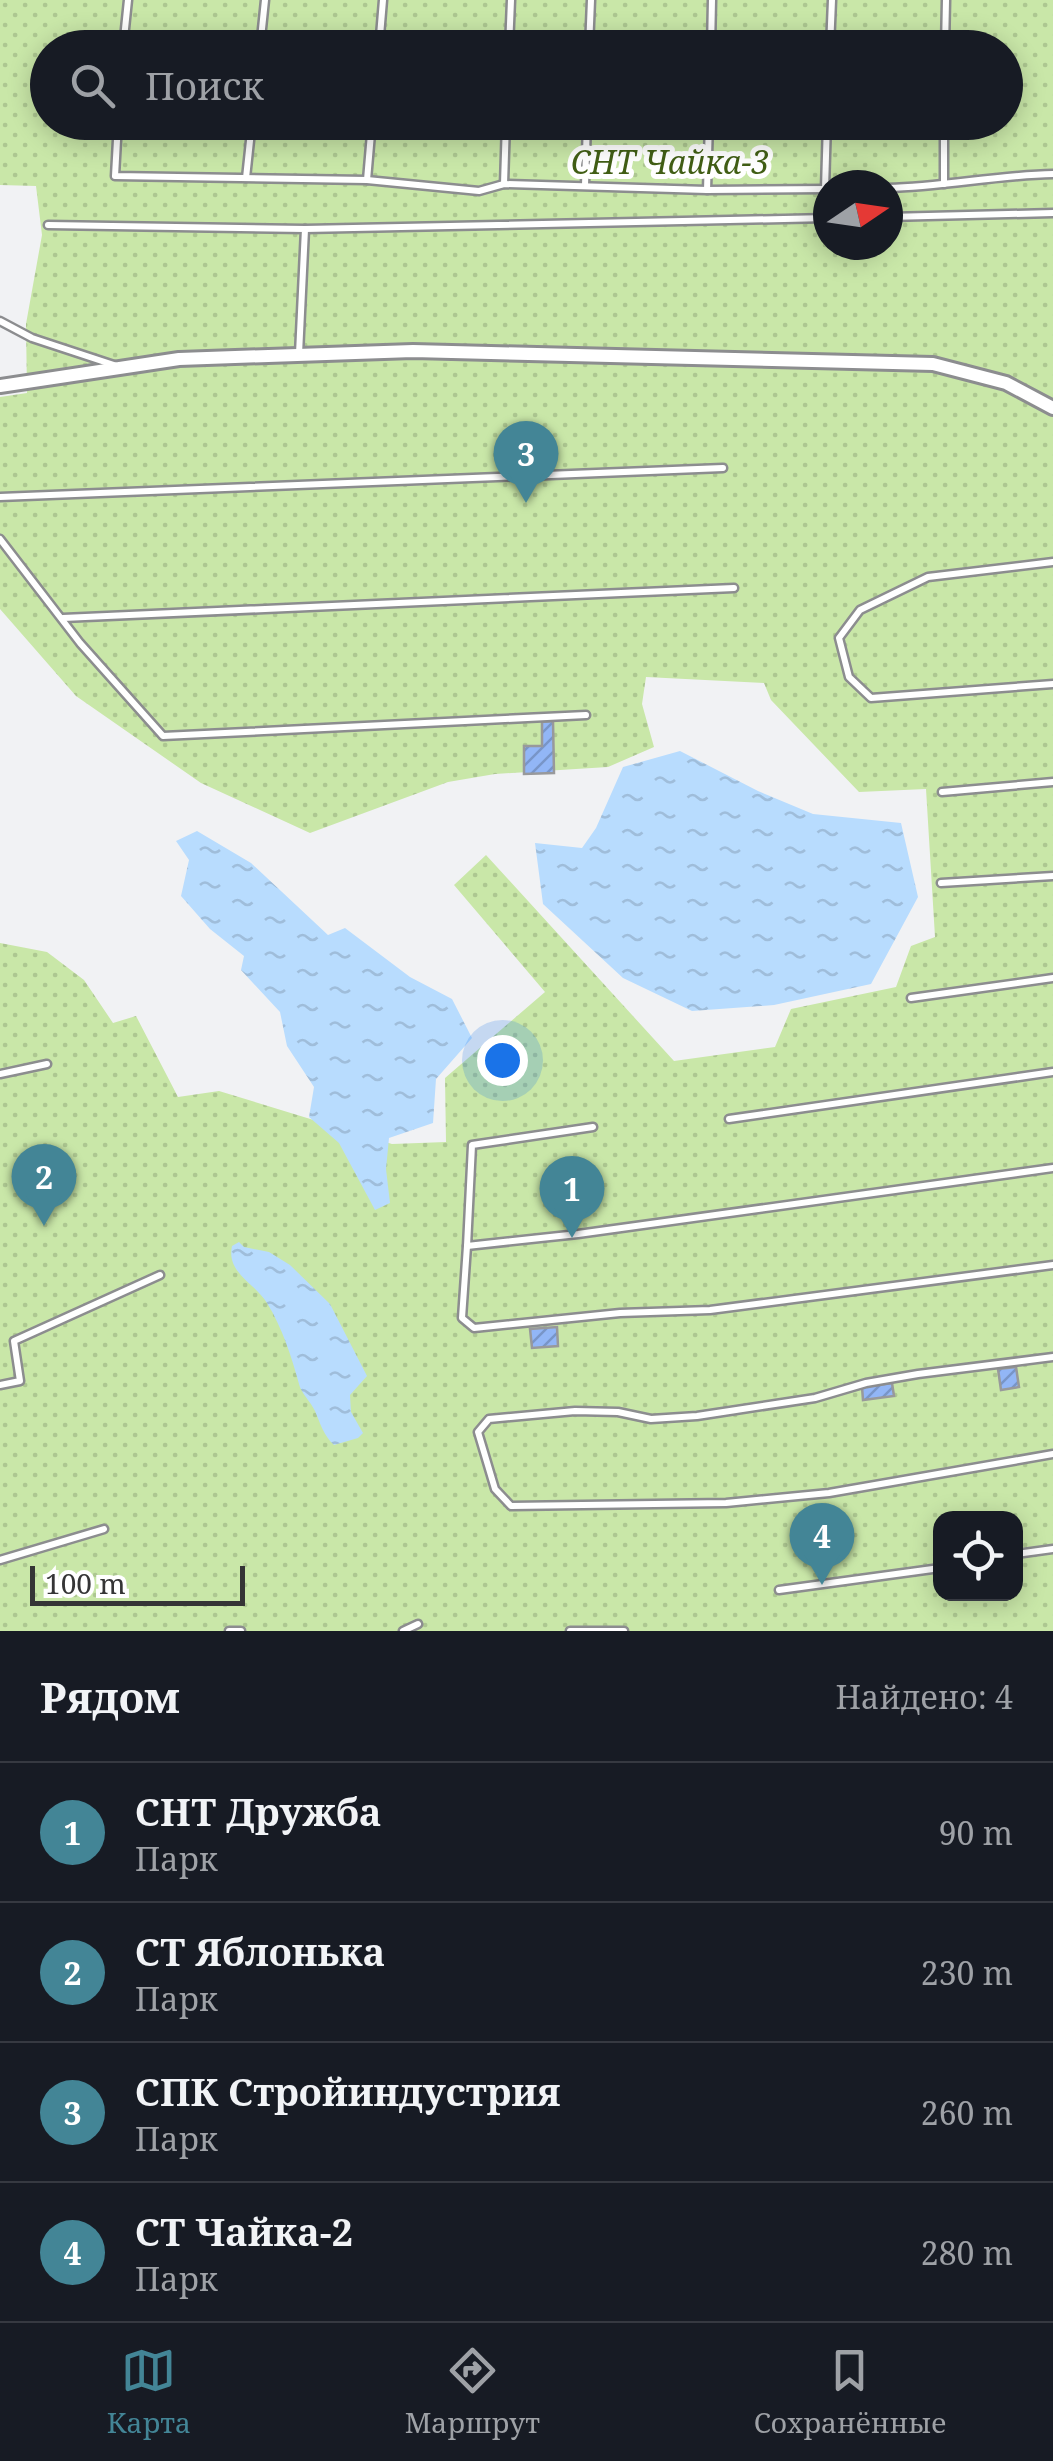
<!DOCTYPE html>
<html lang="ru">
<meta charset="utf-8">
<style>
:root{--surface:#171b24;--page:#242831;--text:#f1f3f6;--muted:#9ea1a6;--line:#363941;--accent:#438596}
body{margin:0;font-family:"Noto Serif",serif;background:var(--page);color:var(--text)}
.controls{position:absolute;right:30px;bottom:30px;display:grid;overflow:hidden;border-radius:20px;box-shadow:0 5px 25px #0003}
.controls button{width:90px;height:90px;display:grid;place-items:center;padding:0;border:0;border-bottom:2px solid var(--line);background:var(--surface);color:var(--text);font:50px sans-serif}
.compass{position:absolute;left:813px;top:170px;width:90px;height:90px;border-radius:50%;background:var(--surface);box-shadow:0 5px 25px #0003;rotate:77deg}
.scale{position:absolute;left:30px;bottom:25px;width:215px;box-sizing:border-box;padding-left:10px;border:5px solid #353536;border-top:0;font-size:28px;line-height:35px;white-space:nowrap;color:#353536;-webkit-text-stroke:8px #fff;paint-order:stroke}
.you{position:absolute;left:502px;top:1060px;width:35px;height:35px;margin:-25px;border:8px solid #fff;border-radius:50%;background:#1a73e8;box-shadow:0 0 0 15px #1a73e833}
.badge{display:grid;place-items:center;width:65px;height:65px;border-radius:50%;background:var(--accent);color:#fff;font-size:32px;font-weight:700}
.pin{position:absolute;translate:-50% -82px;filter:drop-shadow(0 2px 5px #0008)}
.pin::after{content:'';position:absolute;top:52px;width:35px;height:30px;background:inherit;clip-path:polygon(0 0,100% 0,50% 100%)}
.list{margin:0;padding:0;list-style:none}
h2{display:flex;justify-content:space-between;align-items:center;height:130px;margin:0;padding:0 40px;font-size:42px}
h2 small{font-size:32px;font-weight:400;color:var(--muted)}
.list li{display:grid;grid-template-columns:65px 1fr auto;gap:30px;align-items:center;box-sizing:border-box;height:140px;padding:0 40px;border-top:2px solid var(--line)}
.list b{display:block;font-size:38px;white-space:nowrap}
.list p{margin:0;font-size:32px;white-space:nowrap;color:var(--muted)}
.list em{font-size:32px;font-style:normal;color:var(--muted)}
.icon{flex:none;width:55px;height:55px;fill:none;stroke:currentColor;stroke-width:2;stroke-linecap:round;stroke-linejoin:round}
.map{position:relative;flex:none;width:1053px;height:1631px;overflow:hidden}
.search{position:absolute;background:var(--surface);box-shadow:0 5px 25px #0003;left:30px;right:30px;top:30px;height:110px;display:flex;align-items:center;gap:25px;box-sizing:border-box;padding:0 35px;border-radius:55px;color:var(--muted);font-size:38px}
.sheet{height:690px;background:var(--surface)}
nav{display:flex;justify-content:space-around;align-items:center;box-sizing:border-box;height:140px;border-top:2px solid var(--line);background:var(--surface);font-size:28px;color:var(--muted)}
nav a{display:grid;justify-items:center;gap:5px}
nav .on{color:var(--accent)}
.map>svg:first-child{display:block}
</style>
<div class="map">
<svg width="1053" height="1631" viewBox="0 0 1053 1631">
<defs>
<pattern id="garden-dots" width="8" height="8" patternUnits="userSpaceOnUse" patternTransform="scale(2.5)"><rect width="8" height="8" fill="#c9e7a8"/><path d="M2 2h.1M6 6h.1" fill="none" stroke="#adc791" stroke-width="1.8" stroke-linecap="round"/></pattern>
<pattern id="water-ripples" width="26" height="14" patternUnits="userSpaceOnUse" patternTransform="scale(2.5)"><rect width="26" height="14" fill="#b8dcfe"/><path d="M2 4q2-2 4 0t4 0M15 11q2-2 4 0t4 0" fill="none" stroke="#9fbdda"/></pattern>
<pattern id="building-hatch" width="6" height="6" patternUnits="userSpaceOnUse" patternTransform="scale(2.5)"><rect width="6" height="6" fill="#92b6f6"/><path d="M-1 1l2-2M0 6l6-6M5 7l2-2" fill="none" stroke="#7895c8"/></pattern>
</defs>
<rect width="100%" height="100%" fill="#f1f2f4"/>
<!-- garden -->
<path fill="url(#garden-dots)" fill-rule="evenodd" d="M 0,0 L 1053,0 L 1053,1631 L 0,1631 L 0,943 L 47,952 L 84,980 L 113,1023 L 136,1016 L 178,1097 L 219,1091 L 392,1144 L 446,1142 L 445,1078 L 545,992 L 454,885 L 486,855 L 674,1061 L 775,1047 L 791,1009 L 896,987 L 911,946 L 935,937 L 926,789 L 859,792 L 771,700 L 764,683 L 646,677 L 642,704 L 654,747 L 608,767 L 495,774 L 448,782 L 310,833 L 201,783 L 76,696 L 0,609 L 0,397 L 27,393 L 26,324 L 42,235 L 36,186 L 0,185 ZM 48,48 L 1006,48 L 1006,122 L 48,122 ZM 828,185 L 888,185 L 888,245 L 828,245 ZM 940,1518 L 1016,1518 L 1016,1594 L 940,1594 Z"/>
<!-- water -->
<g fill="url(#water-ripples)">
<polygon points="680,751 758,791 813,814 901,823 918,897 871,984 774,1005 692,1011 623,978 543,904 535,843 582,848 596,828 623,767"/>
<polygon points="197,831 251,863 328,935 345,928 410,977 452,999 472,1038 436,1079 433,1123 389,1138 386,1169 390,1203 375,1210 339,1143 309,1117 314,1087 287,1046 280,1012 241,970 244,956 210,929 181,896 189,860 176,841"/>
<path d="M 239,1242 L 244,1247 L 269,1252 L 290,1265 L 330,1304 L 367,1376 L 350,1395 L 351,1412 L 363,1433 L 358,1438 L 334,1445 C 324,1436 320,1423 315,1411 C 311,1402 301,1393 299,1384 C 292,1358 282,1327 267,1303 C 255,1283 226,1273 232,1246 Z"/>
</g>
<!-- building -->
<g fill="url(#building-hatch)" stroke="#98999b" stroke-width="2.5">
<polygon points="553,721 554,773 524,774 524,746 542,746 542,722"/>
<polygon points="557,1327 558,1346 532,1348 530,1329"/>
<polygon points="1016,1367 1019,1387 1001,1390 998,1369"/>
<polygon points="892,1383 894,1396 863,1400 862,1387"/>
</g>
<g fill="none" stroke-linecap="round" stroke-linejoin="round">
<defs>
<g id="lane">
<polyline points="123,48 128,0"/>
<polyline points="260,48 265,0"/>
<polyline points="379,48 383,0"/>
<polyline points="509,48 511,0"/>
<polyline points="589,48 591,0"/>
<polyline points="711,48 712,0"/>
<polyline points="830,48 832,0"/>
<polyline points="945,48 946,0"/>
<polyline points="118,122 115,176 367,180 479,191 504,184 707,190 828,189"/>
<polyline points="246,178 252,122"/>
<polyline points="367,180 372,122"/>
<polyline points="504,184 506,122"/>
<polyline points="944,184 944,122"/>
<polyline points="585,185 587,122"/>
<path d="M 888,188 C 944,187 996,175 1053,174"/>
<polyline points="825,189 827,122"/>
<polyline points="707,190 709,122"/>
<polyline points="888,217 1053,213"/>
<polyline points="48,225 305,229 299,354"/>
<polyline points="305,229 828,218"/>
<polyline points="0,321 32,338 117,366"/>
<polyline points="0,497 723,468"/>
<polyline points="0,539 80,643 163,736 586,715"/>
<polyline points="1053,562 928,577 860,610 839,638 849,677 871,698 1053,684"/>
<polyline points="63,618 734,588"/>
<polyline points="942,792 1053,782"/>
<polyline points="941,883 1053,876"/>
<polyline points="911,998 1053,978"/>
<polyline points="0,1074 47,1064"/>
<polyline points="729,1119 1053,1072"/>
<polyline points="593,1127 472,1145 467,1246 578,1234 1053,1168"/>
<polyline points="467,1246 462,1318 474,1328 620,1313 710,1310 1053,1265"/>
<polyline points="1053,1357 918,1374 866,1383 815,1398 697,1416 651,1419 618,1412 575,1411 489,1419 478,1432 495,1489 511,1506 726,1503 829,1493 1053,1454"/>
<polyline points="0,1385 20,1381 14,1341 160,1275"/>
<polyline points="1016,1554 1053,1549"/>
<polyline points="0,1560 104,1529"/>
<polyline points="779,1590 940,1568"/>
<polyline points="229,1631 241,1631"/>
<polyline points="403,1631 418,1624"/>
<polyline points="570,1631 624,1631"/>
</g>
<polyline id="street" points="0,386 179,359 413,351 933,364 1006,383 1053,408"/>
</defs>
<!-- lane casing -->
<use href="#lane" stroke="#8c8d8f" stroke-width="11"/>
<!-- street casing -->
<use href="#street" stroke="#8c8d8f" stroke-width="18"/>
<!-- lane -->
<use href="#lane" stroke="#fff" stroke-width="6"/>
<!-- street -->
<use href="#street" stroke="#fff" stroke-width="12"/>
</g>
<g text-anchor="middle" stroke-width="10" stroke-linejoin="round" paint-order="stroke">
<!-- park labels -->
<g font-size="32" font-style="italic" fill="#415e15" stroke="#fff">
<text x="670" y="174">СНТ Чайка-3</text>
</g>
</g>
</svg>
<div class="controls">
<button><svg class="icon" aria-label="locate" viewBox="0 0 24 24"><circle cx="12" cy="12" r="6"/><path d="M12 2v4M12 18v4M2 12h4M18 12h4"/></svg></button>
</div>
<svg class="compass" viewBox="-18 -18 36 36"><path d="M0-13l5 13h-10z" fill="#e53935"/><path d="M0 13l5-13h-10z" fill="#9ea1a6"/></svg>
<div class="scale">100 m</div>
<div class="you"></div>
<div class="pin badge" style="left:572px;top:1238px">1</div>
<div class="pin badge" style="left:44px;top:1226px">2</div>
<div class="pin badge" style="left:526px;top:503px">3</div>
<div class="pin badge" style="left:822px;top:1585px">4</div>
<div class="search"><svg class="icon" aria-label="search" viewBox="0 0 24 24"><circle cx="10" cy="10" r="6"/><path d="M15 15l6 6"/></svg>Поиск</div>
</div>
<section class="sheet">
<h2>Рядом<small>Найдено: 4</small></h2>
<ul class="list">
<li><span class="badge">1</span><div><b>СНТ Дружба</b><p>Парк</p></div><em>90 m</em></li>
<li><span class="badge">2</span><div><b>СТ Яблонька</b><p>Парк</p></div><em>230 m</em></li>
<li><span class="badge">3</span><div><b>СПК Стройиндустрия</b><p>Парк</p></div><em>260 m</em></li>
<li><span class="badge">4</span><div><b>СТ Чайка-2</b><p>Парк</p></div><em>280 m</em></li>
</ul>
</section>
<nav>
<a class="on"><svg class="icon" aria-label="map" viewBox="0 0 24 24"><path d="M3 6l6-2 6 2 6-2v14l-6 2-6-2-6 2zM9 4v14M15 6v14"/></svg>Карта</a>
<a><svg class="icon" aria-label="directions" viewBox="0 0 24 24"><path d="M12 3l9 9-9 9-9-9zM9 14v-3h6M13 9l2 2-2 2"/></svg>Маршрут</a>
<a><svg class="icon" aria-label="saved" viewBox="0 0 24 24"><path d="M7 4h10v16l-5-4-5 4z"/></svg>Сохранённые</a>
</nav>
